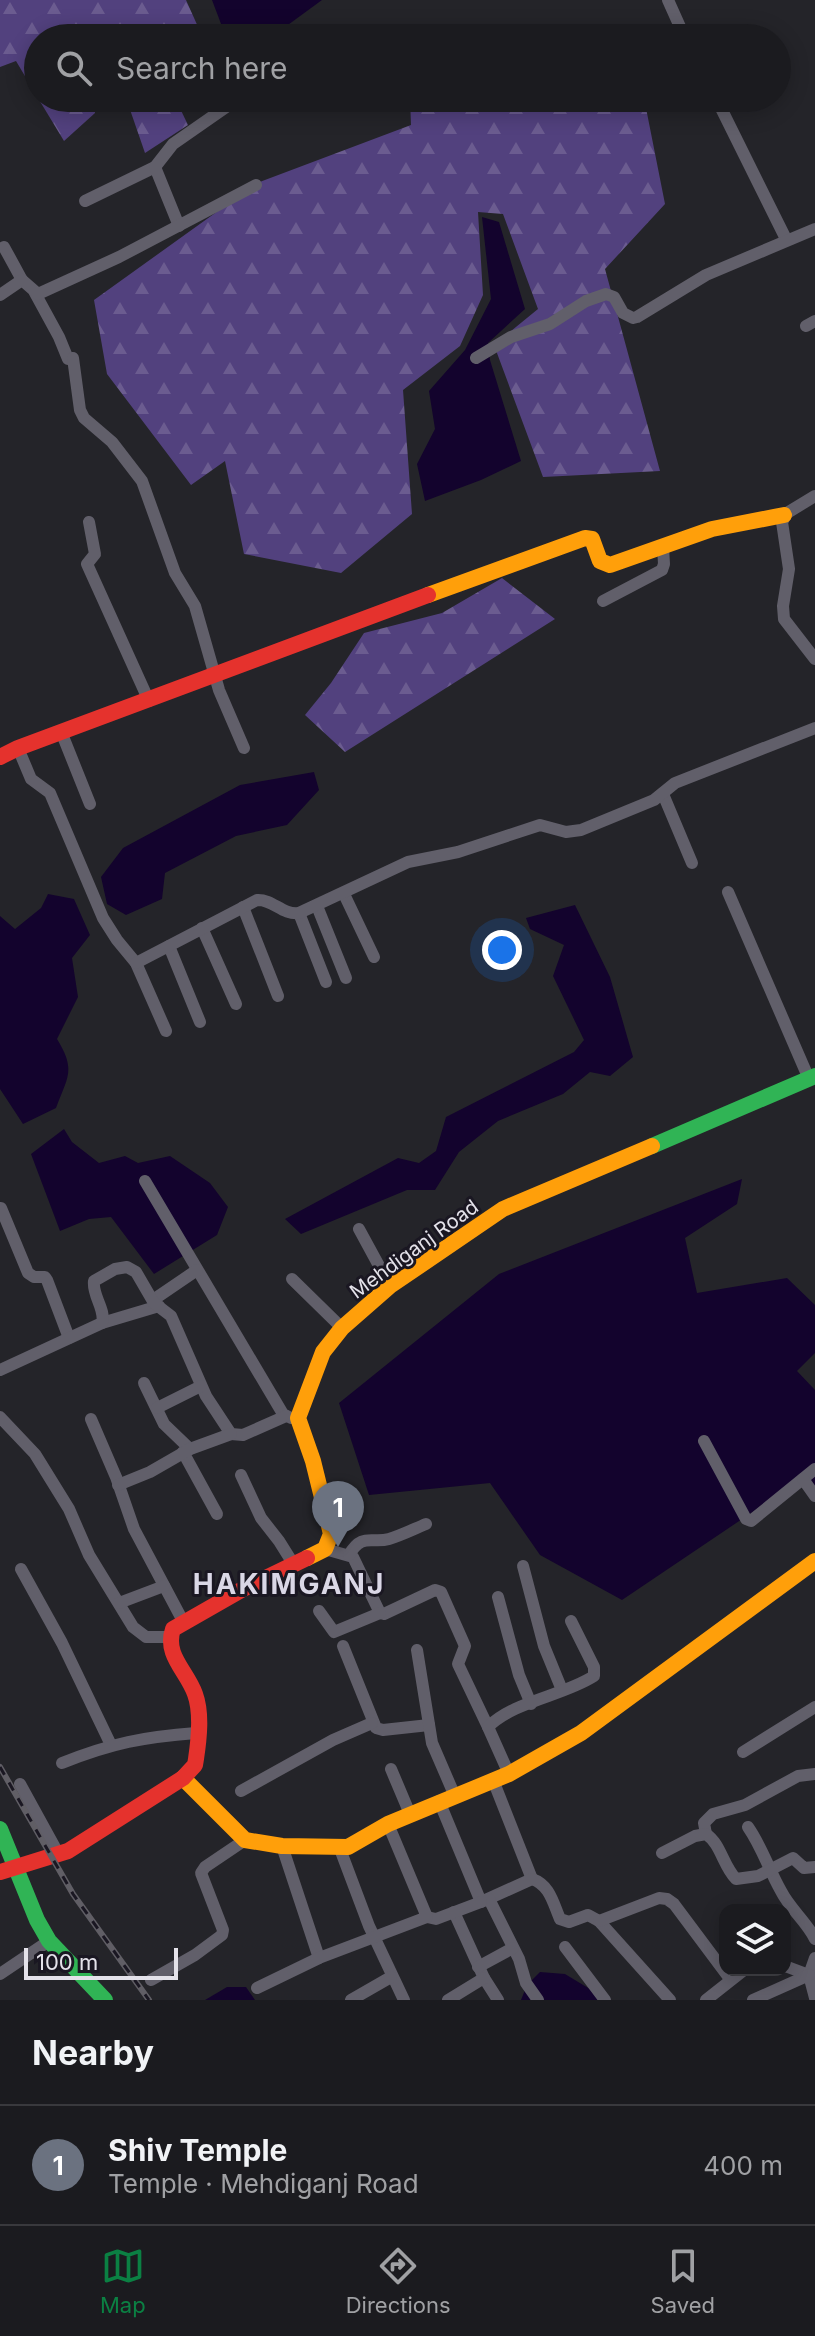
<!DOCTYPE html>
<meta charset="utf-8">
<style>
:root{--surface:#1b1b1f;--page:#242428;--text:#f1f3f6;--muted:#a0a1a4;--line:#39393d;--accent:#0b8043}
body{margin:0;font-family:Inter,sans-serif;background:var(--page);color:var(--text)}
.controls{position:absolute;right:24px;bottom:24px;display:grid;overflow:hidden;border-radius:16px;box-shadow:0 4px 20px #0003}
.controls button{width:72px;height:72px;display:grid;place-items:center;padding:0;border:0;border-bottom:2px solid var(--line);background:var(--surface);color:var(--text);font:40px sans-serif}
.scale{position:absolute;left:24px;bottom:20px;width:154px;box-sizing:border-box;padding-left:8px;border:4px solid #e4e2ea;border-top:0;font-size:22px;line-height:28px;white-space:nowrap;color:#e4e2ea;-webkit-text-stroke:6px #1a1722;paint-order:stroke}
.you{position:absolute;left:502px;top:950px;width:28px;height:28px;margin:-20px;border:6px solid #fff;border-radius:50%;background:#1a73e8;box-shadow:0 0 0 12px #1a73e833}
.badge{display:grid;place-items:center;width:52px;height:52px;border-radius:50%;background:var(--accent);color:#fff;font-size:26px;font-weight:700}
.pin{position:absolute;translate:-50% -66px;filter:drop-shadow(0 2px 4px #0008)}
.pin::after{content:'';position:absolute;top:42px;width:28px;height:24px;background:inherit;clip-path:polygon(0 0,100% 0,50% 100%)}
.list{margin:0;padding:0;list-style:none}
h2{display:flex;justify-content:space-between;align-items:center;height:104px;margin:0;padding:0 32px;font-size:34px}
h2 small{font-size:26px;font-weight:400;color:var(--muted)}
.list li{display:grid;grid-template-columns:52px 1fr auto;gap:24px;align-items:center;box-sizing:border-box;height:120px;padding:0 32px;border-top:2px solid var(--line)}
.list b{display:block;font-size:30px;white-space:nowrap}
.list p{margin:0;font-size:26px;white-space:nowrap;color:var(--muted)}
.list em{font-size:26px;font-style:normal;color:var(--muted)}
.icon{flex:none;width:44px;height:44px;fill:none;stroke:currentColor;stroke-width:2;stroke-linecap:round;stroke-linejoin:round}
.map{position:relative;flex:none;width:815px;height:2000px;overflow:hidden}
.search{position:absolute;background:var(--surface);box-shadow:0 4px 20px #0003;left:24px;right:24px;top:24px;height:88px;display:flex;align-items:center;gap:20px;box-sizing:border-box;padding:0 28px;border-radius:44px;color:var(--muted);font-size:30px}
.sheet{height:224px;background:var(--surface)}
nav{display:flex;justify-content:space-around;align-items:center;box-sizing:border-box;height:112px;border-top:2px solid var(--line);background:var(--surface);font-size:22px;color:var(--muted)}
nav a{display:grid;justify-items:center;gap:4px}
nav .on{color:var(--accent)}
.map>svg:first-child{display:block}
</style>
<div class="map">
<svg width="815" height="2000" viewBox="0 0 815 2000">
<defs>
<pattern id="forest-firs" width="22" height="20" patternUnits="userSpaceOnUse" patternTransform="scale(2)"><rect width="22" height="20" fill="#52417e"/><path d="M5 1l3.5 6h-7zM16 11l3.5 6h-7z" fill="#6b5c90"/></pattern>
</defs>
<rect width="100%" height="100%" fill="#242429"/>
<!-- forest -->
<g fill="url(#forest-firs)">
<polygon points="0,0 186,0 203,38 38,38 38,98 16,61 0,67"/>
<polygon points="38,98 94,98 95,113 64,141"/>
<polygon points="126,98 175,98 188,125 145,153"/>
<polygon points="410,98 644,98 665,204 605,269 660,471 543,477 494,345 538,309 503,214 478,212 483,295 460,346 403,390 412,514 341,573 244,554 225,461 191,485 107,374 94,300 257,183 411,125"/>
<polygon points="502,578 555,619 345,752 305,715 331,683 364,633 442,613"/>
</g>
<!-- water -->
<g fill="#13032d">
<polygon points="212,0 322,0 281,30 226,37"/>
<polygon points="482,217 499,222 525,309 488,343 490,360 521,461 481,480 425,501 417,464 435,429 429,391 465,350 491,299"/>
<polygon points="314,772 319,790 287,825 236,836 165,873 162,899 126,915 107,904 101,877 123,848 240,785"/>
<path d="M 48,894 L 74,899 L 90,935 L 72,958 L 78,997 L 57,1039 C 76,1070 68,1076 56,1108 L 23,1124 L 0,1089 L 0,916 L 15,929 L 41,908 Z"/>
<polygon points="575,905 610,977 633,1057 610,1076 590,1072 563,1094 498,1121 459,1152 435,1190 407,1190 301,1234 285,1219 398,1158 419,1163 436,1151 446,1117 574,1052 584,1040 553,976 564,945 530,929 526,918"/>
<polygon points="64,1129 72,1142 99,1163 125,1156 138,1163 170,1156 210,1183 228,1207 217,1235 154,1274 111,1217 89,1219 60,1231 31,1154"/>
<polygon points="742,1179 737,1204 685,1238 697,1293 787,1278 815,1305 815,1353 797,1371 815,1390 815,1492 800,1480 622,1600 540,1555 490,1483 369,1495 339,1403 499,1274"/>
<polygon points="540,1972 565,1974 608,2000 521,2000 527,1985"/>
<polygon points="227,1987 246,1987 255,2000 205,2000"/>
</g>
<g fill="none" stroke-linecap="round" stroke-linejoin="round">
<!-- street -->
<g stroke="#615f6a" stroke-width="12">
<polyline points="668,0 685,38"/>
<polyline points="716,98 786,239"/>
<polyline points="85,201 155,167"/>
<polyline points="179,226 155,167 173,144 239,98"/>
<polyline points="4,247 22,280"/>
<polyline points="35,293 59,337 68,359"/>
<polyline points="0,295 22,280 38,294 119,257 256,185"/>
<polyline points="806,326 815,321"/>
<polyline points="73,358 80,410 84,418 112,442 142,481 175,573 195,606 219,690 244,748"/>
<polyline points="476,358 511,337 550,324 586,301 606,294 614,297 623,313 633,318 637,317 706,275 815,229"/>
<polyline points="815,496 787,513 782,522 789,569 783,606 784,619 815,659"/>
<polyline points="89,522 95,554 87,564 149,701"/>
<polyline points="603,601 662,570 664,564 663,547"/>
<polyline points="62,734 90,804"/>
<polyline points="18,748 31,779 50,793 103,918 117,940 136,963 166,1031"/>
<polyline points="663,794 692,863"/>
<polyline points="728,892 809,1079"/>
<polyline points="344,894 374,957"/>
<polyline points="317,906 346,978"/>
<polyline points="243,907 278,996"/>
<polyline points="299,913 326,982"/>
<polyline points="202,928 236,1004"/>
<polyline points="169,946 200,1022"/>
<path d="M 136,963 L 257,900 C 273,899 282,915 299,913 L 408,862 L 458,852 L 540,825 L 566,832 L 581,830 L 654,800 L 675,783 L 815,728"/>
<polyline points="145,1181 283,1414 291,1418"/>
<polyline points="1,1208 28,1273 34,1277 45,1277 47,1280 69,1338"/>
<polyline points="359,1229 390,1286"/>
<polyline points="292,1279 342,1328"/>
<polyline points="153,1300 197,1270"/>
<polyline points="102,1323 159,1306"/>
<path d="M 0,1370 L 102,1323 C 106,1309 92,1296 94,1281 L 115,1269 L 127,1267 L 136,1272 L 154,1303 L 171,1316 L 206,1396 L 231,1434 L 243,1435 L 286,1416"/>
<polyline points="144,1383 164,1424 190,1449"/>
<polyline points="157,1408 201,1386"/>
<polyline points="0,1417 35,1454 69,1509 89,1555 133,1627 146,1637 169,1637"/>
<polyline points="91,1419 116,1477 134,1529 184,1623"/>
<polyline points="704,1441 746,1519 751,1521 815,1469"/>
<polyline points="183,1452 217,1514"/>
<polyline points="241,1475 261,1518 279,1541 294,1565"/>
<polyline points="803,1479 815,1496"/>
<polyline points="118,1485 150,1472 190,1449 231,1434"/>
<polyline points="325,1549 353,1557 380,1613 384,1614 435,1590 441,1592 465,1646 458,1664 488,1727"/>
<path d="M 349,1555 C 362,1532 372,1544 389,1539 C 402,1535 414,1529 426,1524"/>
<polyline points="523,1566 544,1646 562,1690"/>
<polyline points="21,1569 62,1643 111,1745"/>
<polyline points="498,1597 519,1675 531,1704"/>
<polyline points="119,1603 164,1586"/>
<polyline points="319,1611 334,1632 380,1613"/>
<polyline points="343,1646 376,1728 383,1730 429,1725"/>
<polyline points="417,1650 432,1743 454,1794"/>
<polyline points="743,1752 815,1707"/>
<path d="M 62,1763 C 112,1743 144,1737 196,1733"/>
<polyline points="391,1769 410,1814"/>
<path d="M 509,1774 L 488,1727 C 514,1701 563,1696 594,1676 L 594,1667 L 571,1621"/>
<polyline points="493,1780 532,1879"/>
<polyline points="20,1784 59,1855"/>
<polyline points="241,1791 333,1740 372,1723"/>
<path d="M 439,1801 L 481,1902 L 532,1879 C 550,1885 553,1903 560,1919 L 569,1922 L 588,1915 L 599,1921 L 670,2000"/>
<path d="M 748,1827 C 762,1847 769,1870 781,1891 C 790,1909 806,1921 815,1939"/>
<polyline points="706,1834 704,1823 713,1814 745,1805 798,1776 815,1774"/>
<polyline points="282,1846 319,1958"/>
<polyline points="340,1849 369,1926 404,2000"/>
<path d="M 662,1853 L 695,1836 L 706,1834 C 721,1844 723,1866 736,1879 L 758,1876 L 793,1858 L 804,1868 L 815,1867"/>
<polyline points="489,1899 519,1959 526,1983 538,2000"/>
<polyline points="454,1912 484,1978 498,2000"/>
<polyline points="427,1917 436,1919 481,1902"/>
<polyline points="599,1921 659,1898 667,1899 674,1904 730,1979"/>
<polyline points="565,1947 605,2000"/>
<polyline points="815,1958 809,1975 815,1998"/>
<polyline points="785,1966 809,1975"/>
<polyline points="478,1967 513,1948"/>
<polyline points="0,1974 49,1941"/>
<polyline points="151,1980 195,1955 222,1935 223,1930 201,1873 205,1867 245,1840"/>
<polyline points="257,1988 319,1958 427,1917 388,1824"/>
<polyline points="351,2000 391,1977"/>
<polyline points="448,2000 484,1978"/>
<polyline points="706,2000 744,1970"/>
<polyline points="753,2000 809,1975"/>
</g>
<!-- fast -->
<g stroke="#30b455" stroke-width="16">
<polyline points="652,1146 815,1076"/>
<polyline points="0,1829 37,1920 49,1941 105,2000"/>
</g>
<!-- slow -->
<g stroke="#ff9f0a" stroke-width="16">
<polyline points="428,595 585,538 592,539 600,561 610,565 712,529 784,515"/>
<polyline points="307,1558 325,1549 331,1534 313,1461 298,1418 323,1352 342,1328 390,1286 503,1209 652,1146"/>
<polyline points="183,1778 245,1840 282,1846 348,1847 388,1824 509,1774 581,1733 815,1561"/>
</g>
<!-- jam -->
<g stroke="#e5322d" stroke-width="16">
<polyline points="0,757 18,748 428,595"/>
<path d="M 0,1872 L 68,1851 L 183,1778 L 195,1765 L 196,1759 C 199,1739 202,1713 195,1694 C 187,1671 164,1655 173,1629 L 243,1589 L 307,1558"/>
</g>
<defs>
<polyline id="rail" points="0,1767 73,1894 149,2000"/>
</defs>
<!-- rail casing -->
<use href="#rail" stroke="#605e65" stroke-width="6"/>
<!-- rail -->
<use href="#rail" stroke="#1a1722" stroke-width="3" stroke-dasharray="9" stroke-linecap="butt"/>
</g>
<g text-anchor="middle" stroke-width="6" stroke-linejoin="round" paint-order="stroke">
<!-- street labels -->
<g font-size="20" fill="#e4e2ea" stroke="#1a1722">
<text transform="translate(414 1249) rotate(-36)" y="7">Mehdiganj Road</text>
</g>
<!-- district labels -->
<g font-size="28" font-weight="bold" letter-spacing="2" fill="#dad7e6" stroke="#1a1722">
<text x="289" y="1594">HAKIMGANJ</text>
</g>
</g>
</svg>
<div class="controls">
<button><svg class="icon" aria-label="layers" viewBox="0 0 24 24"><path d="M12 4l9 5-9 5-9-5zM3 14l9 5 9-5"/></svg></button>
</div>
<div class="scale">100 m</div>
<div class="you"></div>
<div class="pin badge" style="left:338px;top:1547px;background:#6b7280">1</div>
<div class="search"><svg class="icon" aria-label="search" viewBox="0 0 24 24"><circle cx="10" cy="10" r="6"/><path d="M15 15l6 6"/></svg>Search here</div>
</div>
<section class="sheet">
<h2>Nearby<small></small></h2>
<ul class="list">
<li><span class="badge" style="background:#6b7280">1</span><div><b>Shiv Temple</b><p>Temple · Mehdiganj Road</p></div><em>400 m</em></li>
</ul>
</section>
<nav>
<a class="on"><svg class="icon" aria-label="map" viewBox="0 0 24 24"><path d="M3 6l6-2 6 2 6-2v14l-6 2-6-2-6 2zM9 4v14M15 6v14"/></svg>Map</a>
<a><svg class="icon" aria-label="directions" viewBox="0 0 24 24"><path d="M12 3l9 9-9 9-9-9zM9 14v-3h6M13 9l2 2-2 2"/></svg>Directions</a>
<a><svg class="icon" aria-label="saved" viewBox="0 0 24 24"><path d="M7 4h10v16l-5-4-5 4z"/></svg>Saved</a>
</nav>
